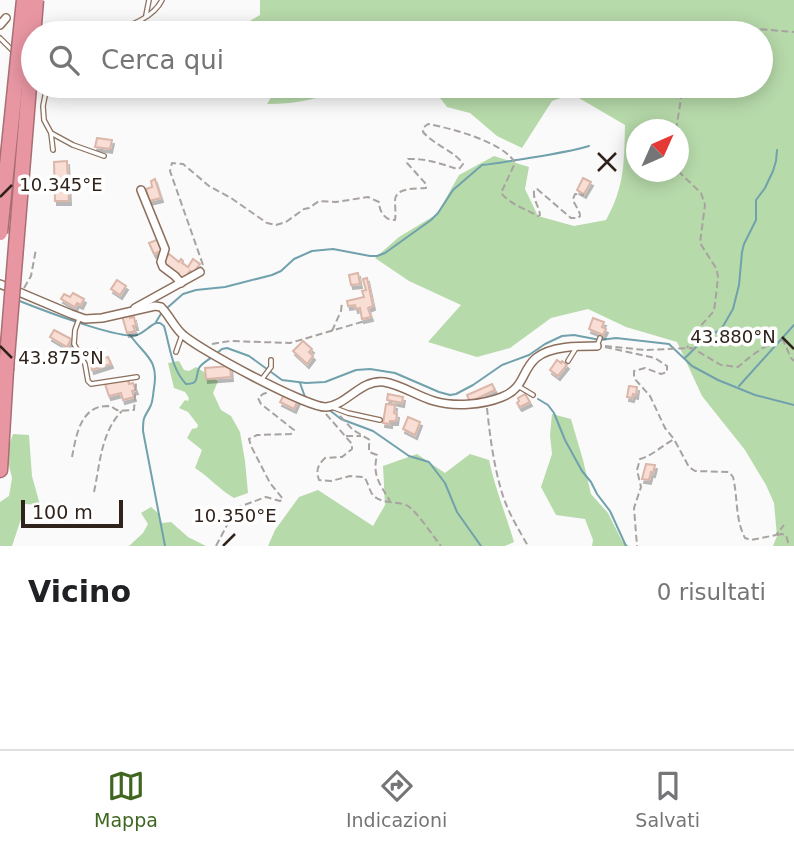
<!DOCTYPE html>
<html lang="it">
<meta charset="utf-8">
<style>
:root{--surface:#fff;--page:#f2f2f2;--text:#202124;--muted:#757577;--line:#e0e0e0;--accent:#3f6620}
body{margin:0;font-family:"DejaVu Sans",sans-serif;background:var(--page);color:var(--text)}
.compass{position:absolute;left:626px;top:119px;width:63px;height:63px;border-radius:50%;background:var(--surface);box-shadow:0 4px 18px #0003;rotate:45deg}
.scale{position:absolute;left:21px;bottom:18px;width:102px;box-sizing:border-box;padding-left:7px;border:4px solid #30231c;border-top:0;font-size:19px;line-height:24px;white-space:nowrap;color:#30231c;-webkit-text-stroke:5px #fff;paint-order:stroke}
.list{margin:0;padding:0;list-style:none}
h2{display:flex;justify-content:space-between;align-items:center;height:91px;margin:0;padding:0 28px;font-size:30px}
h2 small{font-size:23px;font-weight:400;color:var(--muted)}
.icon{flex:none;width:38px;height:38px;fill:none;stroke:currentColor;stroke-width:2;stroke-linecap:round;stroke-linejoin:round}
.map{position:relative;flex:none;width:794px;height:546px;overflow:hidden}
.search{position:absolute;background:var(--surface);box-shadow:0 4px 18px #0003;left:21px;right:21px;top:21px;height:77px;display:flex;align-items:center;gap:18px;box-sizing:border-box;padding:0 24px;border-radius:38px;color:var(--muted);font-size:26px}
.sheet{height:203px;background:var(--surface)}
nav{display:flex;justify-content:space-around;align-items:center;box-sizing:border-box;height:98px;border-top:2px solid var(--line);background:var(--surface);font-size:19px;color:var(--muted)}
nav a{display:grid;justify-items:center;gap:4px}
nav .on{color:var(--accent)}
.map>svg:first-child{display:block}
</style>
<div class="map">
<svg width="794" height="546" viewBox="0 0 794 546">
<defs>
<filter id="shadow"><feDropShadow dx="2" dy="4" stdDeviation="0" flood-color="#0004"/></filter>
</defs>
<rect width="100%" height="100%" fill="#fafafa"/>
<!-- green -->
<g fill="#b7daaa" fill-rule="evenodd">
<path d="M 260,0 L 794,0 L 794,546 L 773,546 L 777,536 L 774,503 L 766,485 L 745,450 L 702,396 L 677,342 L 626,327 L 588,309 L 551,318 L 510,348 L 477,357 L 428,342 L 461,305 L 409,281 L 375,258 L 399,237 L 437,214 L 459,175 L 494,156 L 529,167 L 525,189 L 538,216 L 574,226 L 606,220 C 625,186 624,162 625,125 L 572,94 L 552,101 L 522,148 L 497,136 L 470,113 L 447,107 L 434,90 L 423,86 L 761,86 L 761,33 L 216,33 L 216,29 L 243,25 L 260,15 ZM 636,130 L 678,130 L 678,172 L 636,172 Z"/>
<path d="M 278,86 L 351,86 C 322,98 299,104 267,104 Z"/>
<path d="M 179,361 L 184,370 L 189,371 L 196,367 L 218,381 L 213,393 L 221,410 L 231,416 L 240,432 L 245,461 L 248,493 L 234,498 C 220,490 209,477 195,468 L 202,450 L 187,438 L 192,429 L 197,428 L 198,425 L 188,412 L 179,408 L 185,400 L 188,401 L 189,398 L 185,392 L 174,388 L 168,363 Z"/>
<polygon points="552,414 571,419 583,460 591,494 608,513 622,541 629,546 592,546 593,540 585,519 556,515 541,487 552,454 550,435"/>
<polygon points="13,434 29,435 32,476 40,505 24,504 23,513 12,546 0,546 0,502 9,496 12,478 6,454"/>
<path d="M 417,454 L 445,473 L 470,454 L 489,460 C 495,488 506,515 514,542 L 505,546 L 268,546 L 275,530 L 299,497 L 318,490 L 373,526 L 385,505 L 383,466 Z"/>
<polygon points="151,507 158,513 162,523 171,522 188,537 206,546 129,546 143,533 148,524 141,513"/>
</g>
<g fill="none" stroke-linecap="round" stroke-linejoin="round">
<!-- stream -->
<g stroke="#70a1ac" stroke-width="2">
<path d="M 17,300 C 37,308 119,340 137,335 C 144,333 149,326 156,323"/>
<path d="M 167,308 L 183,294 L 196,290 L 225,287 L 272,275 L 281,271 L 294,259 L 312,251 L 333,249 L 370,256 L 377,256 L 385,253 L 431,220 L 438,213 L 453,190 L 482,165 C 494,164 505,162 516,160 C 541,156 565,153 589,146"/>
<polyline points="156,322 162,312"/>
<path d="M 156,323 L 160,323 L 164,326 C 170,346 171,368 186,384 C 200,384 195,377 199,368 C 202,363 209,360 213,356"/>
<path d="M 130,335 C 145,356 159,359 154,388 C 153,394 153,400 151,405 C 145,418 143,414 143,431 L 165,546"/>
<polyline points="217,353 222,349 227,348 249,356 282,380 306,383 325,382 356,370 370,369 395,373 439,392 450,395 456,394 473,385 502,365 529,355 545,344 562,336 574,335 600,340 616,338 669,344 692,366 718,380 755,395 794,405"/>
<polyline points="685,358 701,342 722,328 733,309 739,285 742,252 744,244 756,220 756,200 765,188 773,171 776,161 777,150"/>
<polyline points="300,383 305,397"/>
<polyline points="739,386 794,325"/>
<polyline points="538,399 548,405 554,413 565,440 582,471 591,482 597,494 610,511 626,546"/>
<polyline points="328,409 341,419 373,431 409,456 429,462 445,483 457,512 481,546"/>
</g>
</g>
<!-- building -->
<g fill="#f8ded5" stroke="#dbb6a9" stroke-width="2" filter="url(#shadow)">
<polygon points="97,138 112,140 110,149 95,147"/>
<polygon points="67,161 69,201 55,201 54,162"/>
<polygon points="583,178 591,182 584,194 577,190"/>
<polygon points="155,179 161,198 149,201 146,189 152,187 151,181"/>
<polygon points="159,239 163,250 154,254 149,243"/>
<polygon points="169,254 179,262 181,259 183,261 182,263 188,267 193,259 200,264 193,273 190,271 184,280 162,263"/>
<polygon points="358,273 360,284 351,285 349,275"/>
<polygon points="367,278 373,306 368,308 371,317 362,319 360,308 356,309 355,305 348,306 347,301 364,297 362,291 366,290 363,279"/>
<polygon points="117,280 126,286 120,295 111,289"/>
<polygon points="73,293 84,299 81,305 77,303 75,307 61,299 64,294 70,297"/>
<polygon points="129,314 130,318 134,317 136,326 133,326 135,331 127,333 122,316"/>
<polygon points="593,318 604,322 602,327 606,329 603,335 589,329"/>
<polygon points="54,330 71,339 67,347 50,337"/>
<polygon points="303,341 312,349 309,352 313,356 307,364 293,351"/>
<polygon points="108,357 111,364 92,370 90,363"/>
<polygon points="557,360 561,363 562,361 567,365 558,376 550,370"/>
<polygon points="230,366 231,377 206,379 205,368"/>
<polygon points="127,378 129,384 133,383 136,390 132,391 134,397 123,400 121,393 109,396 105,384"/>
<polygon points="492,384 495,390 470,402 467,395"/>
<polygon points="629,386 637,387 636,395 633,394 632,398 627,397"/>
<polygon points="285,393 298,400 294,409 280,402"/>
<polygon points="388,394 403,397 402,403 387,400"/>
<polygon points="525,394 530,402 520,407 517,403 519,401 518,398"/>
<polygon points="386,404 395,405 394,413 397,414 396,421 390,421 390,424 383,423"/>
<polygon points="408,417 420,422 415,435 403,429"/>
<polygon points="646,464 655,465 653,473 651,472 649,480 642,479"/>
</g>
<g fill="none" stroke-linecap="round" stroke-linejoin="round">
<defs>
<g id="service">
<polyline points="146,15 149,0"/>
<path d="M 108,33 C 126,27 153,19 162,0"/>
<polyline points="0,38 13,51"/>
<polyline points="47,86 43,106 44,120 51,133 73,145 104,156"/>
<polyline points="51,133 53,150"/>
<polyline points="79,319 75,330 74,344 85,364 88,381 91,384 137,377"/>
<polyline points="597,346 600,338"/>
<polyline points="176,352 182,335"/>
<polyline points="81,355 100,351"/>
<polyline points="568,361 576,348"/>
<polyline points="262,379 271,367 271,360"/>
<polyline points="518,386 533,395"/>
<polyline points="332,407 348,413 380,420"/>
</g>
<g id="minor">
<polyline points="0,25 6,18"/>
<polyline points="141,190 165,249 161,262 163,267 175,276 181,283"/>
<path d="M 0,284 L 71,314 L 85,319 L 102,318 L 155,306 L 161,307 C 169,315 173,325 181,333 C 195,348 308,408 326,407 C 347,405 361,379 384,382 C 402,385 417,396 434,401 C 454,407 482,405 502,397 C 525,388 521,371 536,358 C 550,346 579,346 597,346"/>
<polyline points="135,308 200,272"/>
</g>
<polyline id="motorway" points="0,470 6,370"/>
</defs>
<!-- service casing -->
<use href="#service" stroke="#8c6f5c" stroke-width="6"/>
<!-- minor casing -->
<use href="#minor" stroke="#8c6f5c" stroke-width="10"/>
<!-- motorway casing -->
<use href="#motorway" stroke="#a86e74" stroke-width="17"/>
<!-- path -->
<g stroke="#a8a3a0" stroke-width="2" stroke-dasharray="7 3.5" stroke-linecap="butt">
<polyline points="751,33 758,29 794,32"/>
<polyline points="676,130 682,92 687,86"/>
<polyline points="678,171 701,193 705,205 700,243 716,268 718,276 717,287 714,311 697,330 687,348"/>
<path d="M 203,265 L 170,171 L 172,163 L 183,164 L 209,186 L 231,198 L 267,223 L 276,225 L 286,222 L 304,209 L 309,208 L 319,201 L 336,202 L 368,197 L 379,202 C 379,211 385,221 395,220 C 396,213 395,207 395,201 C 395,187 415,189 426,188 L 426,184 L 407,163 L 408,159 C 425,158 442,164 457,169 L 460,168 L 463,164 C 456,152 434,145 423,132 L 424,127 L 428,124 C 450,128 504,142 515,163 L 501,193 C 511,205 524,208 538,216 L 540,215 C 539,206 533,200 534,191 L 537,189 L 571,218 L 578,218 L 580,216 C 580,210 574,205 573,199 L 575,194 L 584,195"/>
<polyline points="24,288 31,276 36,249"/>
<polyline points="332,331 341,311 342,302"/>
<polyline points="212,344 230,341 290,343 365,321"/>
<path d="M 605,346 L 645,350 L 692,348 L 721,365 L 738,367 C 751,356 766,343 783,340 L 791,358 L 794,361"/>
<path d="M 605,347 L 655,358 L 667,366 L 667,372 L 661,374 L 645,368 L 634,371 L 634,378 L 650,396 L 665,428 L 674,439 C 662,446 653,455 640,459 L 637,470 L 641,487 L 634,508 L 637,546"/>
<path d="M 487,408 C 490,437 494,468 503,496 C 509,514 519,530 528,546"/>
<path d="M 326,414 L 352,444 L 352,449 L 342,457 L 325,458 C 317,466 316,470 319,480 L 331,481 L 350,476 L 364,477 C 369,483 369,493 375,497 C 384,504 399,501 408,506 C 418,513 433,536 441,546"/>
<path d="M 340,416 L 353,430 L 370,440 L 369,445 L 369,452 L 377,455 C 372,476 380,484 390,501"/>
<polyline points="346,436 361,436"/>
<path d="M 675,441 L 689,467 L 695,471 L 729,472 L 733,477 C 738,498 735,519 745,538 L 751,540 L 776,535 L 784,525"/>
<path d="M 72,457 C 76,437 80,406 107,406 C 116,407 109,406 117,410 C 123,411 129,410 134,410 L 136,383"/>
<path d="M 94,492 C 100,464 101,432 122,411"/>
<polyline points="777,535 782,534 786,535 789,546"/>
<polyline points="216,546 236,508 266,497 280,501 283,499 270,483 251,446 249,439 257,435 291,434 294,430 261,404 258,398 263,394 269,392"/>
</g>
<!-- service -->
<use href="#service" stroke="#fff" stroke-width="3.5"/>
<!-- minor -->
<use href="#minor" stroke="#fff" stroke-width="7"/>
<!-- motorway -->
<use href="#motorway" stroke="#e996a3" stroke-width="14"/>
<defs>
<g id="motorway-bridge">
<polyline points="0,233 24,0"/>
<polyline points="6,370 36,0"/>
</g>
</defs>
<!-- motorway-bridge casing -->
<use href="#motorway-bridge" stroke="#a86e74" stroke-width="17" stroke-linecap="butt"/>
<!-- motorway-bridge -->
<use href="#motorway-bridge" stroke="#e996a3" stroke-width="14"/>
</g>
<!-- ticks -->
<path fill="none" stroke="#30231c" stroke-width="2.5" d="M 598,153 L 616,171M 598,171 L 616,153M 0,197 L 12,185M 782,337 L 794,349M 0,346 L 12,358M 223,546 L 235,534"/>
<g font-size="18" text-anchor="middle" fill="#30231c" stroke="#fff" stroke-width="7" stroke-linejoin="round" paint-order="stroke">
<text x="61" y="191">10.345°E</text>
<text x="733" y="343">43.880°N</text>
<text x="61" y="364">43.875°N</text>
<text x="235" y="522">10.350°E</text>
</g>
</svg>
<svg class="compass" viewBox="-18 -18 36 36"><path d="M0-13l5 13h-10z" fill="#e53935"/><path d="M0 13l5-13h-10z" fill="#757577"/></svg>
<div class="scale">100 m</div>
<div class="search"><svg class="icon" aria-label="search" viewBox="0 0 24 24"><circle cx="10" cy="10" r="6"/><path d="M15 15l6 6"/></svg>Cerca qui</div>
</div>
<section class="sheet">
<h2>Vicino<small>0 risultati</small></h2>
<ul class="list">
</ul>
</section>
<nav>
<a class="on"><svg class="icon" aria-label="map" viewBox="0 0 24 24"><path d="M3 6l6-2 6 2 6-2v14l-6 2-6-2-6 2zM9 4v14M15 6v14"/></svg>Mappa</a>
<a><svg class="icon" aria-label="directions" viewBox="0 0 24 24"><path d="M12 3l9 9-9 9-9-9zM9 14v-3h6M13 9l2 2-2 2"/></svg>Indicazioni</a>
<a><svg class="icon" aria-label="saved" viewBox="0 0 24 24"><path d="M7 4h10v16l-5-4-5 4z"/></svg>Salvati</a>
</nav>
